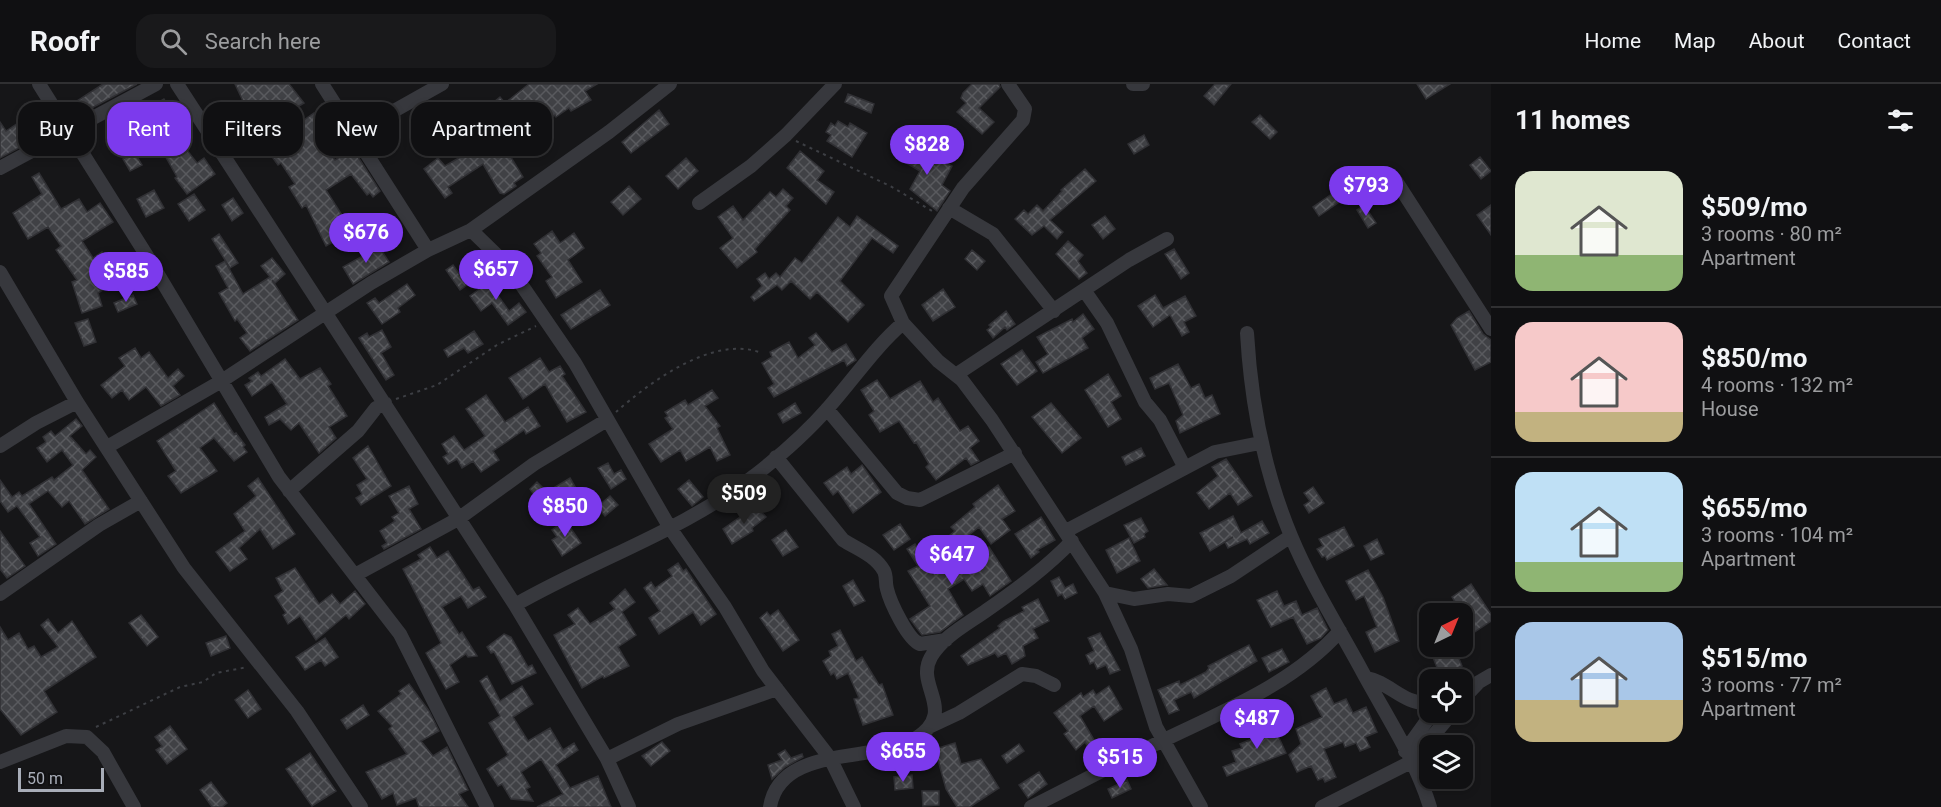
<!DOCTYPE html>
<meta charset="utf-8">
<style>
body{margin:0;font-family:Roboto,sans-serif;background:#19191b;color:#f1f3f6;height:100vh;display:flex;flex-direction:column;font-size:22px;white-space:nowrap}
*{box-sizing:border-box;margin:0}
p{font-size:20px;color:#9c9d9f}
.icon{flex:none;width:33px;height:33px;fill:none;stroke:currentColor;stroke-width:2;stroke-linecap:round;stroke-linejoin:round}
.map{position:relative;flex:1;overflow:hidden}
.details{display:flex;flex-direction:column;background:#101012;width:450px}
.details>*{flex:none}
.hud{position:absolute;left:18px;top:18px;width:570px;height:54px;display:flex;gap:12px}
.needle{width:39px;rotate:43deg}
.tools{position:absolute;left:1419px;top:519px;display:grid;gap:12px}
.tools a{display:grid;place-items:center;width:54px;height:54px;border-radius:12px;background:#101012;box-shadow:0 3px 9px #0003,0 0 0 2px #303032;font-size:30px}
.scale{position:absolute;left:18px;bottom:15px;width:86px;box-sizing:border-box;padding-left:6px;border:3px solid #a8adb8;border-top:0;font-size:16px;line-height:21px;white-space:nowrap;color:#a8adb8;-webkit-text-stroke:4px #111113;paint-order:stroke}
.price{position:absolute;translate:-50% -51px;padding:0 14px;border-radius:21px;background:#7c3aed;color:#fff;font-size:20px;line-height:39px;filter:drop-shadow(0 2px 3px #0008)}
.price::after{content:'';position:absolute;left:50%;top:36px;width:18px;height:14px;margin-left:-9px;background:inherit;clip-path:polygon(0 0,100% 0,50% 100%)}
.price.selected{background:#222;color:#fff}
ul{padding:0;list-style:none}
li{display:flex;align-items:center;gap:18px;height:150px;padding:0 24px}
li+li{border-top:2px solid #303032}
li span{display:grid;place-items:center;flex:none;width:168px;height:120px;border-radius:18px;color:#555}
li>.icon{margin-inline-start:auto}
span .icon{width:72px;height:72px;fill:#fffc;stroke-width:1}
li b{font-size:26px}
h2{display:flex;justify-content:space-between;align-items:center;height:72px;padding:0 24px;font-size:26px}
.chip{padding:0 21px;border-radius:18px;background:#101012;box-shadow:0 3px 9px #0003,0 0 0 2px #303032;font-size:21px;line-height:54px}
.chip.selected{background:#7c3aed;color:#fff}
header{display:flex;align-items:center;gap:36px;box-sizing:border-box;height:84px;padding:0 30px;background:#101012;border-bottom:2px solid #303032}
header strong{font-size:28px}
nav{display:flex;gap:33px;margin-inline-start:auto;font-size:21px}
.search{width:420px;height:54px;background:#19191b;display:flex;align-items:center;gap:15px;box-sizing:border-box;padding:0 21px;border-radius:18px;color:#9c9d9f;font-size:22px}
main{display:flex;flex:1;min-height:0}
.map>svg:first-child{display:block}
</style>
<header>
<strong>Roofr</strong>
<div class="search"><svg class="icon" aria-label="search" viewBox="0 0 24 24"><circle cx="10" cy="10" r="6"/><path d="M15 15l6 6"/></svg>Search here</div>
<nav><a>Home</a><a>Map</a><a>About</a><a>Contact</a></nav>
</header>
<main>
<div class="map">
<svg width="1491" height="723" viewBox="0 0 1491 723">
<defs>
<pattern id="building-cross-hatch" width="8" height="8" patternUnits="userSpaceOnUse" patternTransform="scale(1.5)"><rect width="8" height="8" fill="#404145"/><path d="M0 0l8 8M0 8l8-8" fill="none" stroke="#595a5e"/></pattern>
</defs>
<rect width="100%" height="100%" fill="#161618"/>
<path fill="url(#building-cross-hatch)" stroke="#303034" stroke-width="1.5" d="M103,0H137L84,28L77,17Z
M235,0H289L304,19L262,44L244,19Z
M529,0H597L585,7L591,16L571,27L569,24L556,33L555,31L547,36L545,34L536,41L532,36L519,46L507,30L500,35L489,22L500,13L505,19Z
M972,0H999L1000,3L979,24L994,38L982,50L957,28L966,19L961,14L963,9Z
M1215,0H1231L1214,21L1204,12Z
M1417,0H1450L1426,15Z
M848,10L874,20L871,29L845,18Z
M164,15L173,31L162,37L177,62L182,60L197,79L204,74L215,90L187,110L175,94L177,93L150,45L139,51L130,34Z
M659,26L669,40L631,69L622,58Z
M314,29L327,48L318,55L335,76L353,65L380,107L373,113L370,109L367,111L351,90L326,106L352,147L326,162L306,121L302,124L289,103L295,100L281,79L278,81L265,63Z
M1260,31L1277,48L1270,55L1252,38Z
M43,32L52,46L0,74V38L6,47L24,35L28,42Z
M838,37L848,43L850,39L867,49L852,73L827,57L831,51L826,48L831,39L835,42Z
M1144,51L1149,61L1134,70L1128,60Z
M493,54L501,68L506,65L523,93L514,99L516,102L504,110L500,109L483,80L448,103L452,109L445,114L424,85L438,74L445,82Z
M907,59L952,82L942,101L950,107L937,127L910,105L920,87L898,74Z
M800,67L824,87L817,96L834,108L826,120L787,84Z
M134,68L142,81L130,87L123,75Z
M1480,73L1491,87L1481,95L1470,81Z
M686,74L698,87L678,105L666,92Z
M1085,85L1096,97L1050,136L1063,148L1057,155L1044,142L1032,151L1015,135L1024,126L1028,130L1037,121L1043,127L1062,107L1061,106Z
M39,89L61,125L79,115L87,128L100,119L113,138L82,157L93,174L102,168L113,185L103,192L109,202L98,209L102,222L82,229L72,198L77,196L56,166L61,162L48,143L28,155L13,129L42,110L32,93Z
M629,102L641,115L623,131L611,118Z
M783,105L793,114L786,122L790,126L755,165L757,168L737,184L720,164L733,154L718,133L733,122L743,136L770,108L776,113Z
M1339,105L1345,114L1319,132L1313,123Z
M154,106L164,124L146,133L137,115Z
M194,110L205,126L189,137L178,120Z
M233,114L243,129L232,137L222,121Z
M1364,121L1376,139L1368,144L1357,126Z
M1491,121V151L1477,131Z
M857,132L898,162L893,169L872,154L840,197L864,221L848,238L817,208L810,215L791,197L782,206L777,201L754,217L751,213L762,202L757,195L765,189L769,195L776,189L780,193L795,174L802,179L838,133L850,143Z
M1105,132L1115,145L1103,155L1092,141Z
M552,147L560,159L574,149L584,164L568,176L582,198L556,214L546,197L552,193L537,172L541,169L534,160Z
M219,150L238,179L230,184L212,155Z
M1068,157L1083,171L1078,177L1087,189L1079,195L1056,170Z
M376,158L389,178L353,200L343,183L368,169L366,165Z
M1174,165L1189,189L1181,195L1165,170Z
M972,166L985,177L977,186L965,175Z
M272,174L285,190L275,199L272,196L298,236L250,267L240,254L247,249L237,235L235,237L219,209L228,204L216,182L225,177L243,210L270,193L261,182Z
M453,181L467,201L460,206L446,186Z
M500,190L506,198L494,206L509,227L519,219L526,228L508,241L492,219L481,227L470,212Z
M407,200L415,211L398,224L400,228L382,240L367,219L375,214L379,219Z
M943,205L955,223L933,237L922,221Z
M600,206L610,221L571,245L561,231Z
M133,211L137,220L118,228L114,219Z
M1155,211L1163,224L1185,212L1196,232L1184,238L1189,248L1182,252L1170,231L1153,243L1138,222Z
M1006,227L1015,240L1007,246L1005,243L993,254L987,246L991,243L989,241Z
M1469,227L1483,250L1491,256V278L1475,286L1451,241L1457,234Z
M1083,230L1094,245L1082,254L1088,264L1043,289L1036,278L1048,270L1037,253L1072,235L1073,238Z
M88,235L96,258L84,262L75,239Z
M382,246L391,263L381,269L394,291L386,296L359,254L367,249L369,253Z
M474,247L483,260L468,269L464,264L448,273L444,266Z
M816,249L832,268L846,260L856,276L847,282L844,276L774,313L768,304L774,300L762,279L772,273L770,268L789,258L798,274L815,261L809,254Z
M135,264L141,274L149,268L168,294L178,285L184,292L173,302L180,311L161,322L146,303L129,316L122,306L112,314L101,301L125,282L119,274Z
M1022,266L1037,287L1017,301L1001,280Z
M540,274L549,288L560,282L565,290L562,292L586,328L567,338L545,300L523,315L509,294Z
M285,275L300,295L320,284L331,300L328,302L347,332L329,343L336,354L319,369L299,339L291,346L280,335L269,341L265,333L287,320L272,298L252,312L245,301L252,297L249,294L258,288L261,292Z
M1178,280L1191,304L1199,300L1205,314L1212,311L1220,330L1180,349L1176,337L1183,331L1169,299L1155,305L1150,294Z
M1108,290L1121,312L1111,318L1121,335L1108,343L1085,306Z
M877,296L890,315L920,297L933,318L938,314L960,347L968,342L979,357L970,364L979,377L971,381L966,374L936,396L926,383L929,380L916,358L914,359L899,337L880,348L869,331L874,327L861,306Z
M712,306L718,314L705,322L720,342L717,344L730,371L717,377L710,363L686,377L680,366L661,378L649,360L673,345L665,334L668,332L665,328L685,316L688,321Z
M486,311L505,338L528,323L540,342L526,350L524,346L493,367L499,376L481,388L473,377L462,384L457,375L448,380L443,373L448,370L442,360L454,352L464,366L485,352L466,325Z
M214,319L234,350L236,349L245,361L243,363L247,368L234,377L214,354L200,364L217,387L181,409L168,392L176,387L157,357Z
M795,319L801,329L783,339L778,330Z
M1051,319L1081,354L1062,369L1032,333Z
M76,335L82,342L70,352L86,370L90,366L96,373L82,386L109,425L85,440L69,417L62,423L48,407L29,420L56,460L38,472L30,459L40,453L17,422L8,428L0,417V396L12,413L19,408L22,412L52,393L54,396L73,381L62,366L47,378L37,364L46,358L43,353L51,347L55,352Z
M368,362L391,402L361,421L356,414L362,410L357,401L367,395L353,374Z
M1141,364L1145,372L1126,381L1122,373Z
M1226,375L1252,412L1238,421L1230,409L1209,425L1197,409L1218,392L1212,383Z
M608,379L614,390L621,386L626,395L611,405L598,384Z
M862,381L881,408L853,429L838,407L833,411L824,399L847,383L851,390Z
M258,394L295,450L273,465L260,445L239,464L247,475L230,487L216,468L245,447L234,430L256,412L248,402Z
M570,394L577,406L547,428L530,405L537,398L547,408Z
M689,396L703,413L692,422L678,405Z
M998,401L1015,427L1002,435L1010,446L991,460L979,443L958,460L950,451L955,447L951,443L975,423L973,420Z
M409,402L418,420L409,425L421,445L384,465L382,462L387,459L380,447L395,437L392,433L399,429L389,412Z
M1313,403L1324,419L1309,429L1304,421L1310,417L1304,409Z
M610,412L618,421L605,432L597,423Z
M756,422L766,433L752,444L753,447L732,460L723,445Z
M1233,432L1241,449L1262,437L1269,449L1250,460L1247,455L1228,464L1225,458L1233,453L1210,467L1200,449Z
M1041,433L1055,456L1037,466L1039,468L1031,474L1015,450Z
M1141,434L1148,447L1144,450L1145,453L1134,459L1124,441Z
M565,436L581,459L562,472L552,456L557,453L552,446Z
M900,440L910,455L894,466L883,451Z
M1344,443L1354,462L1327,476L1325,472L1322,473L1317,465L1323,462L1319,455Z
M786,446L798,463L783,472L772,456Z
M0,447L25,482L7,494L0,485Z
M1129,454L1140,477L1117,489L1106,466Z
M1377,455L1384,470L1371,476L1364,462Z
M915,460L933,490L952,477L945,466L953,461L966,480L989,463L1011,497L990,512L983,500L972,507L964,495L948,505L963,531L940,548L922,551L910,535L930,522L908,487L918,482L907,465Z
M430,463L437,474L448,467L473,506L479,503L486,513L468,524L461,512L442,523L459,550L462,548L477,572L468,573L466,570L450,581L459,598L446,605L426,569L441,559L403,485L421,475L418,471Z
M678,479L683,487L686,485L716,530L701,541L693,528L659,550L649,534L660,527L644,504L651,498L655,504L672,492L668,486Z
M295,484L319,520L332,510L340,520L355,507L365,520L349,535L346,531L316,556L300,532L288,540L283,531L286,529L275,512L283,507L276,494Z
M1154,485L1167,501H1166L1148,504L1141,495Z
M1368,486L1383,513L1399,557L1375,568L1366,548L1377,543L1364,512L1356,516L1346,497Z
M1059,493L1065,504L1073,500L1077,509L1065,515L1062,510L1058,512L1051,497Z
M853,496L865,517L854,522L843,502Z
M1471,500L1491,530V537L1467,553L1462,547V529L1452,513Z
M625,505L635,518L622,528L636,551L618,563L629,582L604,594L603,592L582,604L554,551L575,540L568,531L578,524L590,540L615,525L610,519Z
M1277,507L1284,522L1296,517L1302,531L1317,524L1328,546L1321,554L1307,560L1293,533L1271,543L1257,516Z
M1038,515L1049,537L1033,545L1038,554L1023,562L1025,572L1012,580L1006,569L998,573L995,569L968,581L961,572L1000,544L998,542L1004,537L1024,527L1022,523Z
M778,526L799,556L783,567L760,534L767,528L770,532Z
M141,531L158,553L147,562L129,539Z
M48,535L58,549L72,537L96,573L44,607L57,628L21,651L0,625V543L8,556L19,549L28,565L34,562L41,573L58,563L41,541Z
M840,546L856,577L862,573L879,601L882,600L893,631L863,641L854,615L859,614L848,589L837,595L834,589L831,591L823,577L831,572L829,567L838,562L832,550Z
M1100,549L1120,586L1110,590L1106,581L1097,585L1094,578L1090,580L1086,571L1094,567L1088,554Z
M504,550L511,553L528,583L532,581L536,589L512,600L494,568L491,569L487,563Z
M226,552L230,564L211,572L206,559Z
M325,554L338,573L325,582L321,576L305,586L296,573Z
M1249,561L1257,577L1194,614L1191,608L1174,616L1179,626L1169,630L1158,606L1179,597L1180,601L1206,588L1209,584L1208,582Z
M1441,562H1454L1462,582L1440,591L1430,566Z
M1282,565L1289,578L1269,588L1262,574Z
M487,592L500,617L522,602L533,620L513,633L528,657L550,644L563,666L574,659L578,666L556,681L570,704L598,692L611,723H537L563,710L541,675L521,688L530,703L526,705L533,717L511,715L502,700L498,702L487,685L508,671L489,639L500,632L480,597Z
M409,600L429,627L439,647L421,657L433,672L447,663L468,706L459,710L468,723H419L416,714L397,721L393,709L382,715L366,688L407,670L389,645L392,642L378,627L401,610L399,607Z
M1109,602L1122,625L1104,637L1094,622L1080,632L1097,661L1090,666L1085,658L1076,666L1064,650L1068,647L1054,629L1081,609L1083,613L1093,606L1096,611Z
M1326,604L1334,620L1346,615L1353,629L1366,623L1377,648L1365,653L1370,663L1360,667L1356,659L1345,663L1343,658L1324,665L1336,693L1325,698L1323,694L1318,696L1311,682L1297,688L1289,671L1301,660L1296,645L1322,633L1311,612Z
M248,606L261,625L248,634L235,616Z
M363,621L369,631L347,645L341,636Z
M1269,632L1286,669L1227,692L1223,683L1236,678L1232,667L1242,664L1240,660L1266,649L1260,636Z
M170,642L187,665L167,680L156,666L162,662L155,653Z
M662,658L670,667L651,682L642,672Z
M955,659L961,680L981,675L999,704L970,723H957L946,705L935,665Z
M1019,660L1024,667L1007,679L1002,672Z
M785,666L791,674L802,670L803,673L785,683L772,695L768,681L782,676L778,670Z
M310,669L336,707L312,722L286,685Z
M1039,688L1047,700L1028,714L1019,701Z
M912,691L913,704L895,706L894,693Z
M1127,696L1131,705L1112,714L1108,705Z
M211,698L227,719L222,723H212L200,706Z
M922,707H939V721L923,722Z"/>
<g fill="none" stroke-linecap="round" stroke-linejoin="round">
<path stroke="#3d3f44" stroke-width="2" stroke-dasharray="3 4.5" stroke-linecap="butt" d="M796,57L892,103L932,127
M396,315L437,301L497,261L536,242
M616,328C650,298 712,252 759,268
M96,643L180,603L203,598L216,589L248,583"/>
<path stroke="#37383d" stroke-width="14" d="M39,0L147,172L279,393L400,550L487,723
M177,0L515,521L607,675L629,723
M322,0L428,166
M1008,0L1025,25L1023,36L963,104L891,212L903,239L938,277L962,296L992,336L1105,509L1131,565L1156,643L1201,723
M1133,0H1143
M346,37L365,39L376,37L442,0
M0,84L156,0
M1396,97L1491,245
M699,119L751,82L786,51L835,0
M949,124L993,150L1054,227
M471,146L510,184L575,279L670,444L725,523L763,587L830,674L854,723
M0,188L77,318L184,484L297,627L361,723
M1084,206L1107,239L1145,318L1160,336L1185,384
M1247,249C1251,319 1264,387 1291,452C1310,498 1337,541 1361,585C1385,630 1415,674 1430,723
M957,290L1129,176L1167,155
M827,325L897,409L907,414L920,416L1015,369
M0,362L36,339L77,318
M107,363L220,298L371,199L428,166L471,146L609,48L670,0
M776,373L843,456C857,465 875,471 884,487C887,493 885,499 887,505C890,518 908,556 920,560L946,556
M289,407L358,347L376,324L385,319
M1066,447L1215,368L1260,359
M355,491L458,435L534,380L607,336
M1105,509L1134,515L1168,510L1191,512L1231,492L1291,452
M0,510L99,441L141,417
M515,521C595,475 685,446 758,389C782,370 808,347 828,324C854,295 874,264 903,239
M1366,594C1390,598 1403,621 1430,619
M1462,616L1479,598L1491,591
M929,643L959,629L1022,590L1036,592L1054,601
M1405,667L1433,628
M607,675L678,640L777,605
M0,678L66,652L87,653L103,668L134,723
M770,723C780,660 876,679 915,655C959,627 914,602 931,573C942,553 969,539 987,526C1017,505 1046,484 1072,457
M1031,723C1075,701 1118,678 1162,657C1224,627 1294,599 1340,547
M1322,723L1411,678L1453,628"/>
</g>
</svg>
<div class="tools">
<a><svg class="needle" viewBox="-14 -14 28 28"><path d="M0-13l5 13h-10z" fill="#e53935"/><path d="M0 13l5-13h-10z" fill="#9c9d9f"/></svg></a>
<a><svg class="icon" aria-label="locate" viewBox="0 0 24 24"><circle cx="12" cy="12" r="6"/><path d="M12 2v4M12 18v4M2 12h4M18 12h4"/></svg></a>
<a><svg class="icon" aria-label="layers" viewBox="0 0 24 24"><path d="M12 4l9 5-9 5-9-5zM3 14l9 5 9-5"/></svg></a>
</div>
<div class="scale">50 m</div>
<b class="price" style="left:927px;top:92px">$828</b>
<b class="price" style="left:1366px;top:133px">$793</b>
<b class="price" style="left:366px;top:180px">$676</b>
<b class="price" style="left:496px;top:217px">$657</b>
<b class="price" style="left:126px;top:219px">$585</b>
<b class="price selected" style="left:744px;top:441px">$509</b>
<b class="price" style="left:565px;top:454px">$850</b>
<b class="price" style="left:952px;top:502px">$647</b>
<b class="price" style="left:1257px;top:666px">$487</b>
<b class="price" style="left:903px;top:699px">$655</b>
<b class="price" style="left:1120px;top:705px">$515</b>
<div class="hud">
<a class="chip">Buy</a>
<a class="chip selected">Rent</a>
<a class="chip">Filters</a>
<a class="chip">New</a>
<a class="chip">Apartment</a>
</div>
</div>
<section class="details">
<h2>11 homes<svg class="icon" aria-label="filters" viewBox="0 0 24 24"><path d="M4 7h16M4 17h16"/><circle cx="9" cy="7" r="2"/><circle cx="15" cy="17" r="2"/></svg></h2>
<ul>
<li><span style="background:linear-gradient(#dfe7d0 70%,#8fb573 0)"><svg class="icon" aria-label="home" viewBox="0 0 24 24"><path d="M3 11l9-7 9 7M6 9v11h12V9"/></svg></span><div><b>$509/mo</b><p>3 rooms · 80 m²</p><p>Apartment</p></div></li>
<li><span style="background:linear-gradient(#f6c9c9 75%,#c2b280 0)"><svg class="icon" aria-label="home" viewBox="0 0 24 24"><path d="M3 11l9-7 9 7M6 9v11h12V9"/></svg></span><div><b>$850/mo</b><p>4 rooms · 132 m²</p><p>House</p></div></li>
<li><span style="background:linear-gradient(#bfe0f5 75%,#8fb573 0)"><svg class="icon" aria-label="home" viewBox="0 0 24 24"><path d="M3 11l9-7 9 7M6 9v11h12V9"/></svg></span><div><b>$655/mo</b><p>3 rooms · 104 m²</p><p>Apartment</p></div></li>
<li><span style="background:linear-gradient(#a9c7e8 65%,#c2b280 0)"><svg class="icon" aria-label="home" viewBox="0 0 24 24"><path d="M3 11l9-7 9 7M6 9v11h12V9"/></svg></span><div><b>$515/mo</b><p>3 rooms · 77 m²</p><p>Apartment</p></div></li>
</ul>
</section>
</main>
